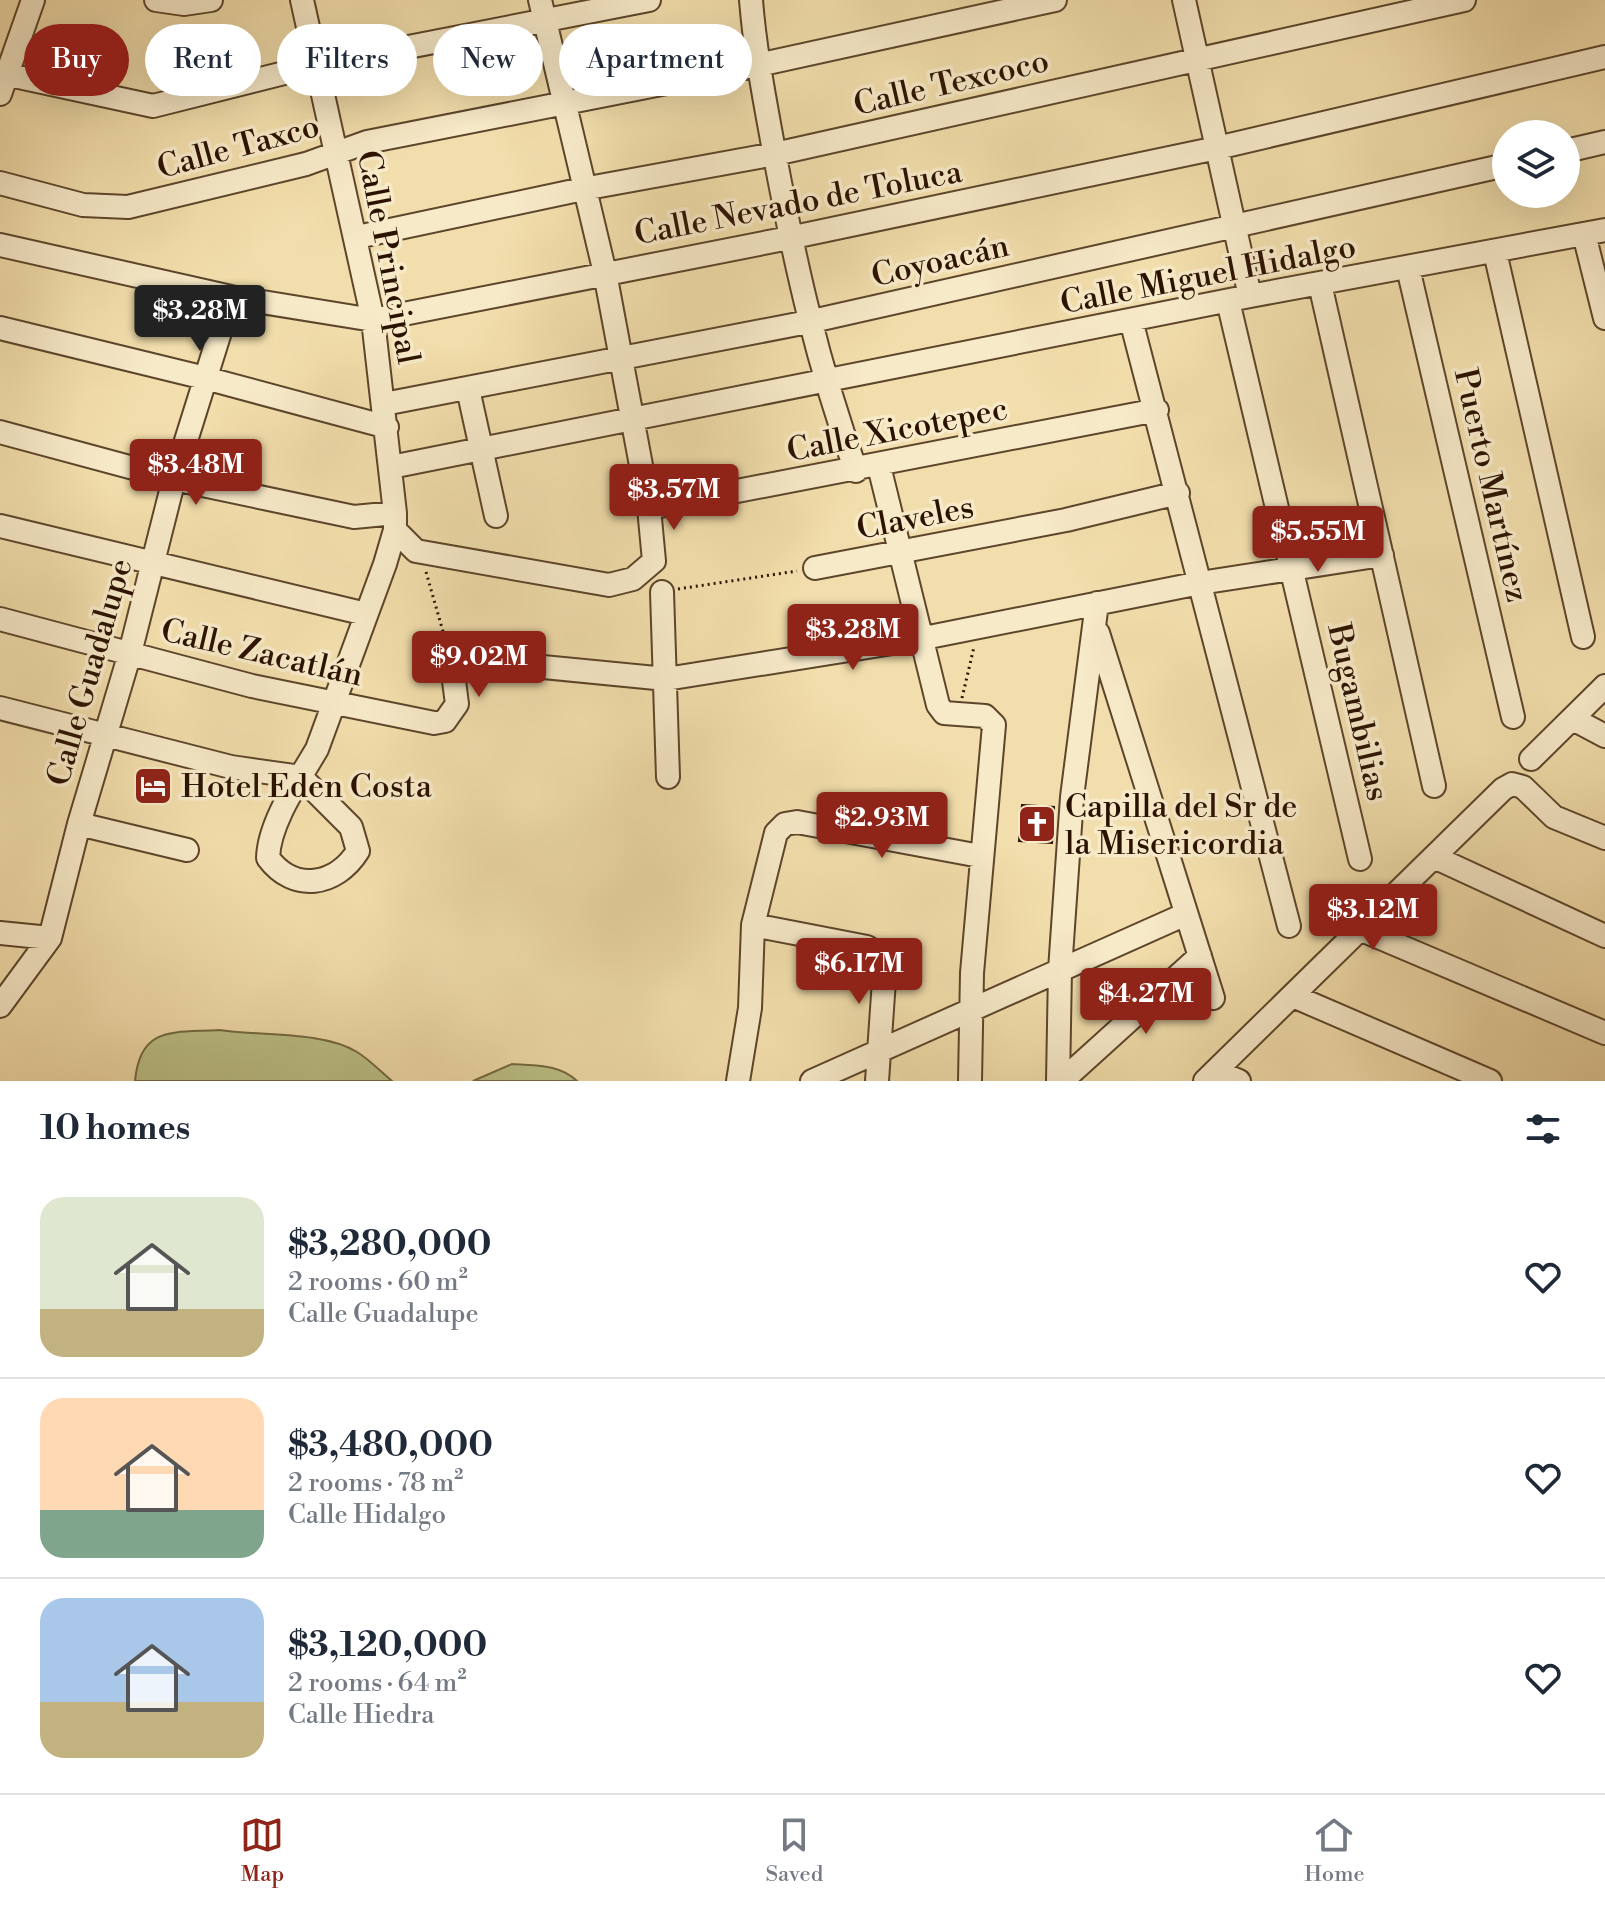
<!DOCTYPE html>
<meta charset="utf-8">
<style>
body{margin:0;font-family:"Libre Bodoni",serif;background:#f2f2f3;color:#1f2937;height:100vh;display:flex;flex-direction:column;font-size:30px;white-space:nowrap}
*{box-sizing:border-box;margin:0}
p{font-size:26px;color:#747a83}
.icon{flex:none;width:44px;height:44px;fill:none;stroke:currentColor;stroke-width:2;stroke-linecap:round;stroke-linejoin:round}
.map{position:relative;height:1081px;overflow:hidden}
.panel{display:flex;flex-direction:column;background:#fff;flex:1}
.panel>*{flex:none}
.top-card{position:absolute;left:24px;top:24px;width:800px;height:72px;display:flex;gap:16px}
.fabs{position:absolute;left:1492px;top:120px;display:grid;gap:16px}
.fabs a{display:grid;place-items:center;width:88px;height:88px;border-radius:50%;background:#fff;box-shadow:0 8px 32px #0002;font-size:40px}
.price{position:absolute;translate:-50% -68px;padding:0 18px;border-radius:8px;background:#8f2418;color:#fff;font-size:26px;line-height:52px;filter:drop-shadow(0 2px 4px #0008)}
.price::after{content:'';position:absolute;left:50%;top:48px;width:24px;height:18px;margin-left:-12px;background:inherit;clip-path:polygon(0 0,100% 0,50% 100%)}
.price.current{background:#222;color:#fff}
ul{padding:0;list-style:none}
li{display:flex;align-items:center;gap:24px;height:200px;padding:0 40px}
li+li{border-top:2px solid #e0e1e3}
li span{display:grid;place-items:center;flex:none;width:224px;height:160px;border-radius:24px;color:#555}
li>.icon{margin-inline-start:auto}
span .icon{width:96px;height:96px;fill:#fffc;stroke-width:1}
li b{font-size:34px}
h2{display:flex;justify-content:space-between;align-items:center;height:96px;padding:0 40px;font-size:34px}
.pill{padding:0 28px;border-radius:36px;background:#fff;box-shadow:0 8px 32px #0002;font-size:28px;line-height:72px}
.pill.current{background:#8f2418;color:#fff}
.tabs{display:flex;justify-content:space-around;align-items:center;height:112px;border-top:2px solid #e0e1e3;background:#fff;font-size:22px;color:#747a83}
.tabs a{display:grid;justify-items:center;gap:4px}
.tabs .current{color:#8f2418}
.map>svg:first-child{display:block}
</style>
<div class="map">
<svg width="1605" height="1081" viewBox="0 0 1605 1081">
<rect width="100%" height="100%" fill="#f2deac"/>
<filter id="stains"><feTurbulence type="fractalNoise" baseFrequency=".0025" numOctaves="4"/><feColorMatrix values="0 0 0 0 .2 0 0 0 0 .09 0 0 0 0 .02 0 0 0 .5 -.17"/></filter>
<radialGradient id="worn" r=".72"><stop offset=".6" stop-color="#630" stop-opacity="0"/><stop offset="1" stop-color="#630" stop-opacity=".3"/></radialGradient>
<path fill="#bcc188" stroke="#746a44" stroke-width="2" d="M219,1030C259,1036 323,1031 357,1052C370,1060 381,1072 392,1081H135C140,1025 174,1033 219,1030Z
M512,1064C537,1066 559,1064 577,1081H473Z"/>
<path fill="#d5967f" stroke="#2b1200" stroke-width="2" d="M1022,805L1054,807L1052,843L1019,841Z"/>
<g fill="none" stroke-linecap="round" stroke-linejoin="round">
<g stroke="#5d452b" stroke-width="26">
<path id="minor" d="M156,0L184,4L211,0
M751,0C755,51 765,101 774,151C795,264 817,362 856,471
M1184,0L1250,296
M0,73L153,106L316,65L649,0
M0,94L33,0
M1566,151L1605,142
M0,183L83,205L128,207L306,164L367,142L758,65L1055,0
M1584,234L1605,318
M357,237L583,189L775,154L1464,0
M0,245L231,297L373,320L789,238L1217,148L1605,57
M1495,252L1583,637
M1408,268L1513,717
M1320,284L1434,786
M1228,301L1360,859
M1131,320L1289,926
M0,328L205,378L387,427
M468,389L496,516
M384,404L808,322L1506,165
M0,432L174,479L354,517L395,513
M879,466L938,705L944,713L985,716L994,725L972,973L970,1081
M391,467L1250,296L1605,230
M649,508L1157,410
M0,526L366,614
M395,530L416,551L609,585L633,579L654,561L649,508L605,273L540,0
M815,568L1066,520L1178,493
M662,592L668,777
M0,619L252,686L434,723L445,721L457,704L451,658L666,679L924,638L1200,583L1382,555
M1098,633L1213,998
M0,708L231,767L301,777L351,827L358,851C336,886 294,893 268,858C269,822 299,780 317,749L385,564L395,530V513L373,320L302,0
M1573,719L1605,736
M1531,759L1605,686
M79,824L187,850
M1434,857L1605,936
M753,925L867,947L880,955L885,966L877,1081
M1362,930L1605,1033
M0,933L50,938
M1293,996L1490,1081
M0,1006L50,938L79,824L130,653L174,479L231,297
M1216,1071L1239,1081
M738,1081L750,1008L753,925L776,833L785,824L797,822L980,856
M812,1081L1186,914
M1058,1081L1060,970L1072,797L1097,603
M1062,1081L1200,956
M1205,1081L1503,789L1512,784L1523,787L1554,817L1605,838"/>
</g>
<path stroke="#2b1200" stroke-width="3" stroke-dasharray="2 4" stroke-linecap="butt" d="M426,572L446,642
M678,589L797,571
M962,698L974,647"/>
<use href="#minor" stroke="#f7eac9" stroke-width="22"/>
</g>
<defs>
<g id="hotel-square" transform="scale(2)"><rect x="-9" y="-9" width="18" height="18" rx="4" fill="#8f2418" stroke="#f7eac9"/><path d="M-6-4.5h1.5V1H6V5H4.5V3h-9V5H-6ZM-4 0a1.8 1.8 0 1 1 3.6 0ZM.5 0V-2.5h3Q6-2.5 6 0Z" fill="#fff"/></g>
<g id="church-square" transform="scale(2)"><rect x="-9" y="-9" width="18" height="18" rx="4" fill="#8f2418" stroke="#f7eac9"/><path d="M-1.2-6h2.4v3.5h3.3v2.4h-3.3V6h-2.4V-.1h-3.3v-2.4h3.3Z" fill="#fff"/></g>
</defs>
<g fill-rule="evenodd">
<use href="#hotel-square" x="153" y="786"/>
<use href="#church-square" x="1037" y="824"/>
</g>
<g text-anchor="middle" stroke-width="7" stroke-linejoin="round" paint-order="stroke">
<g font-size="32" fill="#2b1200" stroke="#f7eac9">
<text transform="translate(951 82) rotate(-13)" y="11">Calle Texcoco</text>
<text transform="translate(238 146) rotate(-15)" y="11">Calle Taxco</text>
<text transform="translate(798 202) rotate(-11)" y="11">Calle Nevado de Toluca</text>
<text transform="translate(389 257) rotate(79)" y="11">Calle Principal</text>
<text transform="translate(940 260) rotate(-13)" y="11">Coyoacán</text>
<text transform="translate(1208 274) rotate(-11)" y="11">Calle Miguel Hidalgo</text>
<text transform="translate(897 429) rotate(-11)" y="11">Calle Xicotepec</text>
<text transform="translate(1492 485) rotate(77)" y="11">Puerto Martínez</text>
<text transform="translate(915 517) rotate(-11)" y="11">Claveles</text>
<text transform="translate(262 652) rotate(13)" y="11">Calle Zacatlán</text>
<text transform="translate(89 672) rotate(-74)" y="11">Calle Guadalupe</text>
<text transform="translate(1359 712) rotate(77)" y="11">Bugambilias</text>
</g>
<g font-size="32" fill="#2b1200" stroke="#f7eac9" text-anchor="start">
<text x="181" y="797">Hotel Eden Costa</text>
<text x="1065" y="817">Capilla del Sr de<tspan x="1065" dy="37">la Misericordia</tspan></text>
</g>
</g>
<rect width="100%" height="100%" filter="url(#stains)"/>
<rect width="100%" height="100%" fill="url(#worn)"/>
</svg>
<div class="fabs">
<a><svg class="icon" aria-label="layers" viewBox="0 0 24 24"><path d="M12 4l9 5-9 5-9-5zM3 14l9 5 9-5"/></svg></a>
</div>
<b class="price current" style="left:200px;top:353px">$3.28M</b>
<b class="price" style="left:196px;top:507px">$3.48M</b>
<b class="price" style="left:674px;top:532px">$3.57M</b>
<b class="price" style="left:1318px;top:574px">$5.55M</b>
<b class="price" style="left:853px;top:672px">$3.28M</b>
<b class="price" style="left:479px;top:699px">$9.02M</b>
<b class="price" style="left:882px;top:860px">$2.93M</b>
<b class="price" style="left:1373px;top:952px">$3.12M</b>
<b class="price" style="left:859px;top:1006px">$6.17M</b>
<b class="price" style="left:1146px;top:1036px">$4.27M</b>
<div class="top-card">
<a class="pill current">Buy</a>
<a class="pill">Rent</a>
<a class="pill">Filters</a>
<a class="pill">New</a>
<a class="pill">Apartment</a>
</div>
</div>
<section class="panel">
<h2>10 homes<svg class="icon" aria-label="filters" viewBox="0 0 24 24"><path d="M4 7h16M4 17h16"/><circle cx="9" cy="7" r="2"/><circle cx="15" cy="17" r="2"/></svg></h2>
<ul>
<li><span style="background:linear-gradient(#dfe7d0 70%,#c2b280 0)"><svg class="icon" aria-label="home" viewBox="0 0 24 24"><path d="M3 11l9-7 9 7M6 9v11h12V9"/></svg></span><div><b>$3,280,000</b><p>2 rooms · 60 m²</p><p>Calle Guadalupe</p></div><svg class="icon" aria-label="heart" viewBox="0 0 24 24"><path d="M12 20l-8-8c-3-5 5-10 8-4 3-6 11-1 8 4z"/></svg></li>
<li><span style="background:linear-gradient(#ffd9b3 70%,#7fa58c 0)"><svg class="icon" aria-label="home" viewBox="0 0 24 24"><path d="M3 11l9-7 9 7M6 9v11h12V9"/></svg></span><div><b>$3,480,000</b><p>2 rooms · 78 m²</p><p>Calle Hidalgo</p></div><svg class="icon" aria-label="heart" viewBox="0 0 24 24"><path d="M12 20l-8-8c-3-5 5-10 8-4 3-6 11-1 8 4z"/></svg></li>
<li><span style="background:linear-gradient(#a9c7e8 65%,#c2b280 0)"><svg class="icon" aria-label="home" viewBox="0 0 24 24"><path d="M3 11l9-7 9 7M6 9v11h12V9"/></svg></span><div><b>$3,120,000</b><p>2 rooms · 64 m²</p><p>Calle Hiedra</p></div><svg class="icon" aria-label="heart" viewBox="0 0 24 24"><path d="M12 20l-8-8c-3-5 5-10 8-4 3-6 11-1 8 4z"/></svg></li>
</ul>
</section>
<nav class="tabs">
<a class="current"><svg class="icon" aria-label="map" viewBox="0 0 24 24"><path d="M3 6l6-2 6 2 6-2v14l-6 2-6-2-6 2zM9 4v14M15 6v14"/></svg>Map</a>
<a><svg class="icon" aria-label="saved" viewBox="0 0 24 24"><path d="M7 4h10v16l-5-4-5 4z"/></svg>Saved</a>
<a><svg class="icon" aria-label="home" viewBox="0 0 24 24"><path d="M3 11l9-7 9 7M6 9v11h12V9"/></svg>Home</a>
</nav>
